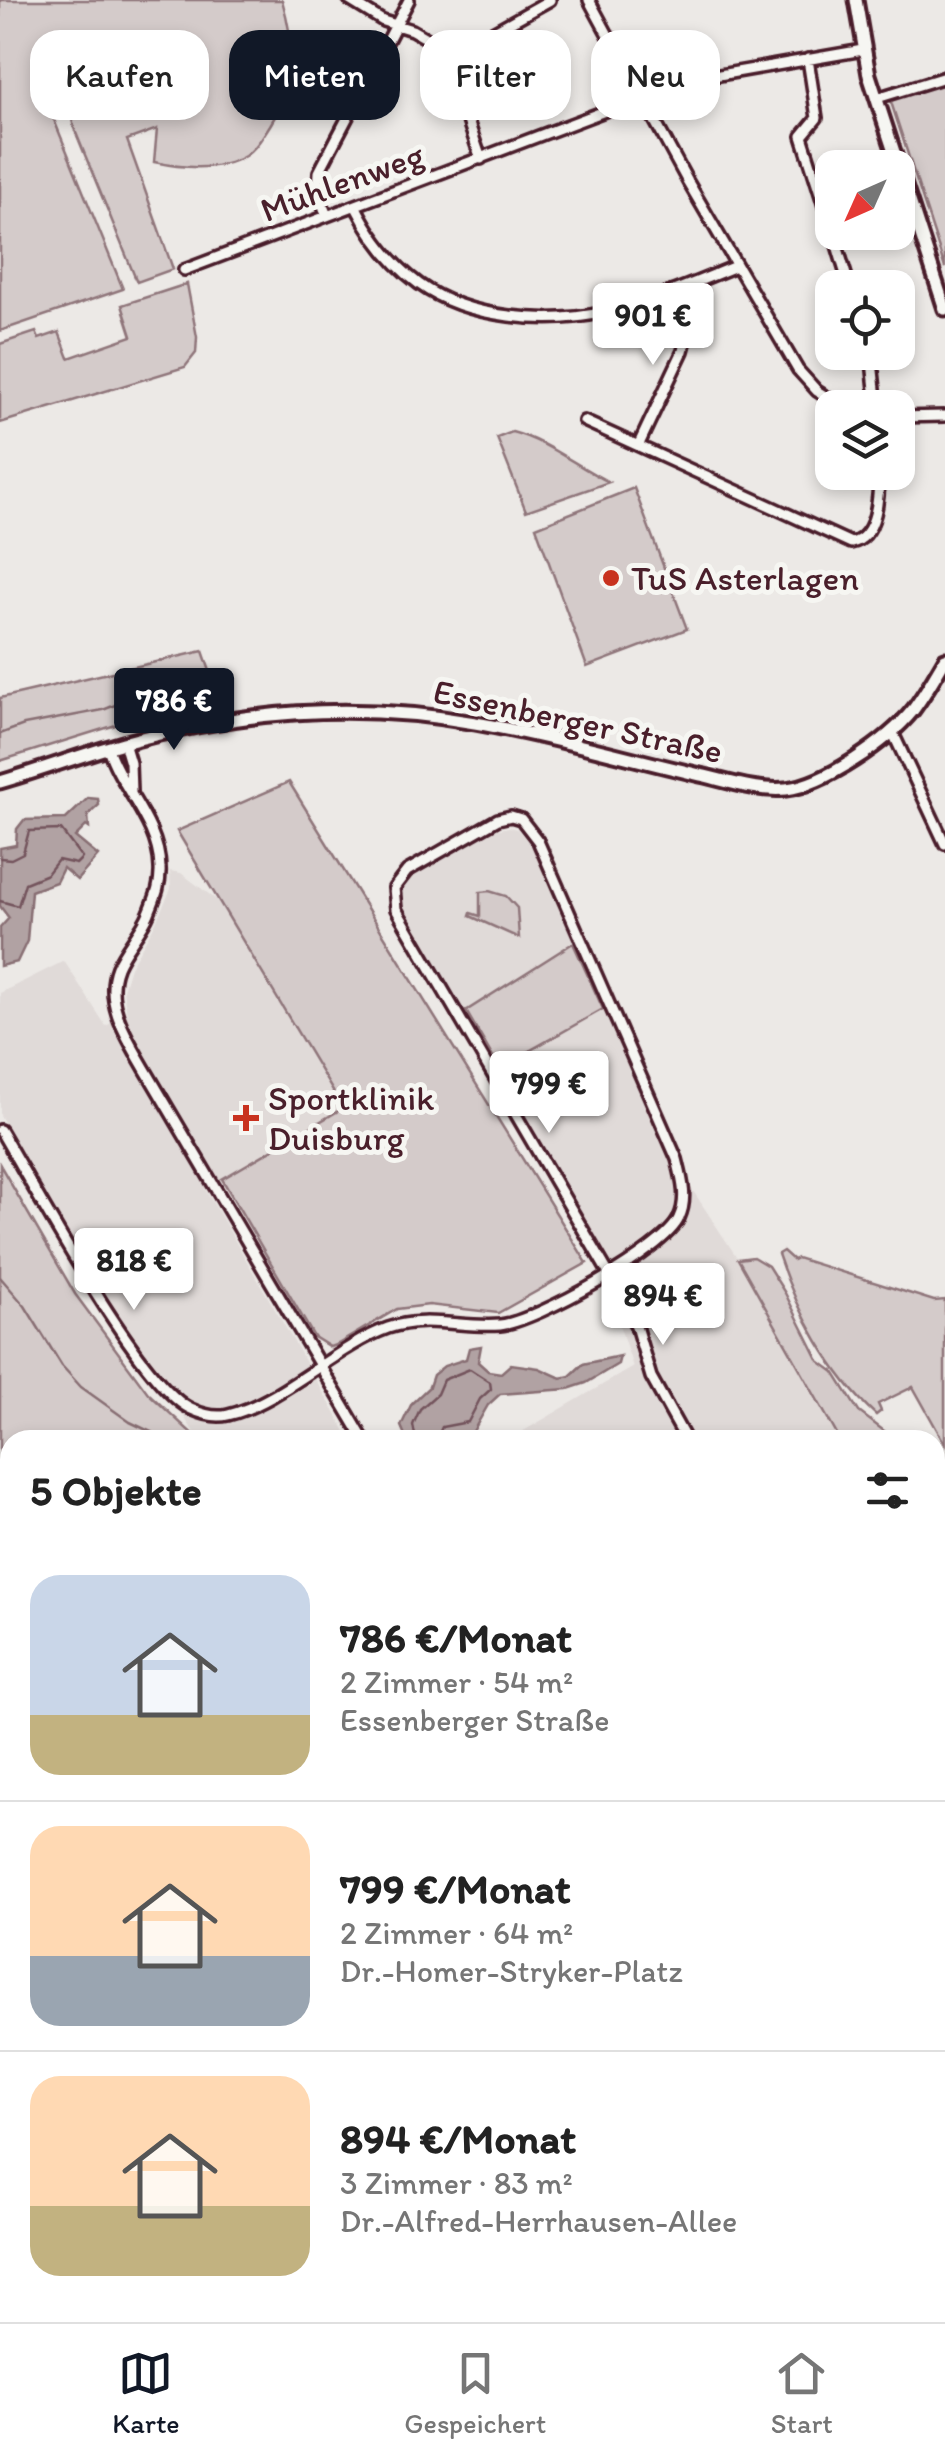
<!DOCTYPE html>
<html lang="de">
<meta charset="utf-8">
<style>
body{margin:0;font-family:Itim,sans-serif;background:#f6f6f6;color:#222;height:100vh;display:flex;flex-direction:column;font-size:38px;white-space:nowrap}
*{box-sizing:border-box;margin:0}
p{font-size:32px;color:#767676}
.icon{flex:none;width:55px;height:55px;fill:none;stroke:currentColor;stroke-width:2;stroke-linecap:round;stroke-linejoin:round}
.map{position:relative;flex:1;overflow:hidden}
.panel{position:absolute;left:0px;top:1430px;width:945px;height:892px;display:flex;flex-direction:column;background:#fff;border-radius:30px 30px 0 0;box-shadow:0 5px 15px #0003}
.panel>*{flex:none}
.top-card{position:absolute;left:30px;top:30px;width:885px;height:90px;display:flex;gap:20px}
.needle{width:65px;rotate:225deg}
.tools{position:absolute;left:815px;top:150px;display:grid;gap:20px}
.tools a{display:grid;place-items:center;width:100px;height:100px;border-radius:20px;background:#fff;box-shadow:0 5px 15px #0003;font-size:50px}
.price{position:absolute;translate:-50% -85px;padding:0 22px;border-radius:10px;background:#fff;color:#222;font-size:32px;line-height:65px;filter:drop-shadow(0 2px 5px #0008)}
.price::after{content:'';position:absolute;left:50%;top:60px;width:30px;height:22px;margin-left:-15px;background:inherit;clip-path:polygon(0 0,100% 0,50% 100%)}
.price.on{background:#111827;color:#fff}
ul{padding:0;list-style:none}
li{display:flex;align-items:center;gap:30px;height:250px;padding:0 30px}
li+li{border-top:2px solid #e0e0e0}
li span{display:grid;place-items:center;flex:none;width:280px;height:200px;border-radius:30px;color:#555}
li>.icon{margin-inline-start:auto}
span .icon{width:120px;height:120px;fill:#fffc;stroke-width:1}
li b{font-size:42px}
h2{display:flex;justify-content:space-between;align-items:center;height:120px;padding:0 30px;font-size:42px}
.chip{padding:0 35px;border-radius:30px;background:#fff;box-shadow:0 5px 15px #0003;font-size:35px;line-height:90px}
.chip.on{background:#111827;color:#fff}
.tabs{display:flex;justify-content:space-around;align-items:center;height:140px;border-top:2px solid #e0e0e0;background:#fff;font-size:28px;color:#767676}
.tabs a{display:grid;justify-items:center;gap:5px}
.tabs .on{color:#111827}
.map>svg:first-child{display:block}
</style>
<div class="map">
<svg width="945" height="2322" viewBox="0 0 945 2322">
<rect width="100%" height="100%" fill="#ece9e6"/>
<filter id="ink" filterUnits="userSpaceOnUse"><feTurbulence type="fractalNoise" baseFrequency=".01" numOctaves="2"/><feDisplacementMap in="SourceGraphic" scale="20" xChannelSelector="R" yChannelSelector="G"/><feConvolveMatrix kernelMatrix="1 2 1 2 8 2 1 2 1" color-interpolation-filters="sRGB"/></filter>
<g filter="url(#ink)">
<path fill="#e0dad8" d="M509,827L517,829L533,847L670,1156L738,1259L840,1440H508L633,1367L607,1288L401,907L402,890L412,876L490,831Z
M170,871L181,873L218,901L342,1109L205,1189L351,1440H199L96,1281L0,1115V993L64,961L106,1026L127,1014L123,990L130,967L153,928L171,889Z"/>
<path fill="#d4cbca" stroke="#8f757a" stroke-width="2.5" d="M0,0H282C297,52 296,87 265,133C260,141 253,151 245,156C218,172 182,168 154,162L157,129L127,140L173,269L137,282L74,128L71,115L77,71L39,83L123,289L0,331Z
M945,81V268L890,99Z
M187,284L197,337L196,353L185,367L0,423V344L36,332L39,339L59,332L69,358L132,336L122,305Z
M512,432C547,441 576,466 609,482L526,511L497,438Z
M634,488L687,629L587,667L536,527Z
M203,651L218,694L220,711L119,724L0,761V698Z
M289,782L587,1263L498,1313L429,1305L397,1309L338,1344L330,1347L314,1337L222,1179L343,1108L177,831Z
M489,891L506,896L517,908L519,938L470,916L471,913L480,916V892Z
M573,943L603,1009L499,1068L466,1011Z
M0,1165L75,1294L148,1393L199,1440H10V1485L0,1489Z
M783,1251L793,1260L797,1258L934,1301L945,1300V1444L913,1387L878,1404L881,1411L876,1415C831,1374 797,1311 778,1254Z
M753,1257L768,1266L785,1293L819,1361L834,1372L859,1412L896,1440H840L738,1259Z
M935,1473L945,1486V1626L935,1608Z
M0,1605L10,1609V2059L0,2060Z"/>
<path fill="#b1a2a3" stroke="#886e73" stroke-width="2.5" d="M88,798L98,799L99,805L88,815L89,828L86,826L75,837L98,856L77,880L63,868L56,882L31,891L27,941L17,962L0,966V928L9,918L0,906V848L16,845L17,829L24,820L66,819Z
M481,1346L478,1362L488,1371L501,1373L511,1364L539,1368L561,1378L570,1376L583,1364L620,1356L618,1364L586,1383L568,1389L500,1394L488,1405L472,1433L444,1435L440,1440H407L401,1426L412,1403L429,1387L433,1375L444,1366L466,1359L469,1348Z"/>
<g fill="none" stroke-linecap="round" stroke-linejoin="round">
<path stroke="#73535b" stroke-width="2.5" d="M0,858L11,859L23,853L29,831L61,830L82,858L76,864L58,860L47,874L25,883L18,906L0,901
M416,1440L413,1425L420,1409L437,1394L443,1380L470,1369L490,1382L491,1389L480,1399L468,1422L442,1427L436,1440"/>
<path stroke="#886e73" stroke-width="2.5" d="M0,734L24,725L103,710L135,697L189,688
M0,1277L25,1306L62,1366L81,1387L130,1422L168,1440
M0,1484L10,1480
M0,1611L10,1613"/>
<g stroke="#4a1f2b" stroke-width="16">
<path id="minor" d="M349,0L383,21L412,30L438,45L473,43
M589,0L688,182L798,370L817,391L844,408
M438,45L454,80
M808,59L817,118L802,136L832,231
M877,98L945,77
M481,159L454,80L473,43L550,0
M356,207C371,237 392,264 419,284C467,319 549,325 605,312C651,302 693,283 736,266
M327,216L318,193L319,172L409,0
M833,232L850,288
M184,270L626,103L656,86L863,50
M871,352L877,408
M898,417L945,416
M584,421L851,543C878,538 879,494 879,472
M639,444L683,351L688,332L673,291
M892,731L945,844
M124,743L130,763L131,792
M108,748C121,789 159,823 160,868C161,885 155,898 149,913C141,932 125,948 117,967C103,1003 128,1039 145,1069L364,1440
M0,1130C34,1187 140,1386 191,1409C202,1414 216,1418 228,1415C282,1402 335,1347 388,1328C426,1315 461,1328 500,1325C535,1322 665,1250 679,1218C688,1199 682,1179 677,1159L538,841L521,819L511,816L498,819L407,871L394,888L396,909L609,1274L636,1326L651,1377L686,1440
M935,1837L945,1820
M935,1883L945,1889"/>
</g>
<g stroke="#4a1f2b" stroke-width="19">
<path id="major" d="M856,0L869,75L945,309
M0,782C41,770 81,755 123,743C241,711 353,701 475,723C550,736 623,757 696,774C724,780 757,792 786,789C825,785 889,740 913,710C925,694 935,676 945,659"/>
</g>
<g stroke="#4a1f2b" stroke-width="21">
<path id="highway" d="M0,2194L10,2210
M0,2218L10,2236
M51,2312L56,2322
M65,2312L70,2322"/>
</g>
<use href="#minor" stroke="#f6f6f2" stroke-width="9"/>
<use href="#major" stroke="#f6f6f2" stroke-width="11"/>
<use href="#highway" stroke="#f6f6f2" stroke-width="14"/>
<g stroke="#4a1f2b" stroke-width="6">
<path id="rail" d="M935,1959L945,1958
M0,2088L10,2087"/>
</g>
<use href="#rail" stroke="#f6f6f2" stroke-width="2.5" stroke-dasharray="8" stroke-linecap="butt"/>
</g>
</g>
<g fill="#c8321e" stroke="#f6f6f2" stroke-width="4">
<circle cx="611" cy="578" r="10"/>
<path d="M241 1103h10v10h10v10h-10v10h-10v-10h-10v-10h10z"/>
</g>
<g text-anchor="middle" stroke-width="10" stroke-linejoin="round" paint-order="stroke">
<g font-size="35" fill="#4a1f2b" stroke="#f6f6f2">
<text transform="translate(342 182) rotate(-20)" y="12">Mühlenweg</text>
<text transform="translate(578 721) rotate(12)" y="12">Essenberger Straße</text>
</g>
<g font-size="35" fill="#4a1f2b" stroke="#f6f6f2" text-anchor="start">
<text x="631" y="590">TuS Asterlagen</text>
<text x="268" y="1110">Sportklinik<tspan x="268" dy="40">Duisburg</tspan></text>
</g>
</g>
</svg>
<div class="tools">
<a><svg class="needle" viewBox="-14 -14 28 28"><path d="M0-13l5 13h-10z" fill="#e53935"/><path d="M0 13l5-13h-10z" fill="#767676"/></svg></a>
<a><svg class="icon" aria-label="locate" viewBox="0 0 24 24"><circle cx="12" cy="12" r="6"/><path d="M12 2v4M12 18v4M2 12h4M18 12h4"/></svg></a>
<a><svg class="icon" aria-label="layers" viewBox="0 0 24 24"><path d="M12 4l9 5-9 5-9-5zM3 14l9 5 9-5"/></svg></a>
</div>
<b class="price" style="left:653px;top:368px">901 €</b>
<b class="price on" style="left:174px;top:753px">786 €</b>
<b class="price" style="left:549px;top:1136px">799 €</b>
<b class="price" style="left:134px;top:1313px">818 €</b>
<b class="price" style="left:663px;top:1348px">894 €</b>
<div class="top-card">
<a class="chip">Kaufen</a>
<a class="chip on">Mieten</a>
<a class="chip">Filter</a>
<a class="chip">Neu</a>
</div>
<section class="panel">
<h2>5 Objekte<svg class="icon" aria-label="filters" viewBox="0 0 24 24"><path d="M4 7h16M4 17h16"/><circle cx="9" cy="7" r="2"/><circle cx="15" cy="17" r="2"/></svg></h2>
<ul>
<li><span style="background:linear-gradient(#c9d6e8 70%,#c2b280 0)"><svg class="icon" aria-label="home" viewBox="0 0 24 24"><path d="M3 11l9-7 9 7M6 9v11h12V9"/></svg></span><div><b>786 €/Monat</b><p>2 Zimmer · 54 m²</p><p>Essenberger Straße</p></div></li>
<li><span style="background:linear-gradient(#ffd9b3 65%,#9aa5b1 0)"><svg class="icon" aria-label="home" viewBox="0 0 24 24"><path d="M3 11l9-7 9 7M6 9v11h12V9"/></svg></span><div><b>799 €/Monat</b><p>2 Zimmer · 64 m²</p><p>Dr.-Homer-Stryker-Platz</p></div></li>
<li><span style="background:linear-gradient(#ffd9b3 65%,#c2b280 0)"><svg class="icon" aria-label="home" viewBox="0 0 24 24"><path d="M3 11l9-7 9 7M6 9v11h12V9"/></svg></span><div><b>894 €/Monat</b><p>3 Zimmer · 83 m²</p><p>Dr.-Alfred-Herrhausen-Allee</p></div></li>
</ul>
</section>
</div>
<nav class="tabs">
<a class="on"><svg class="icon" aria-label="map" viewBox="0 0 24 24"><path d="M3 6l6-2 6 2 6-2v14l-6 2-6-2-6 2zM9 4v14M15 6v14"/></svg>Karte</a>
<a><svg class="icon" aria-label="saved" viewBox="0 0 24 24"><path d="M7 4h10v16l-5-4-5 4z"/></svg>Gespeichert</a>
<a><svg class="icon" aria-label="home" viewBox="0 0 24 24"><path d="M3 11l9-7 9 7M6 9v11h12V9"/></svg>Start</a>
</nav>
